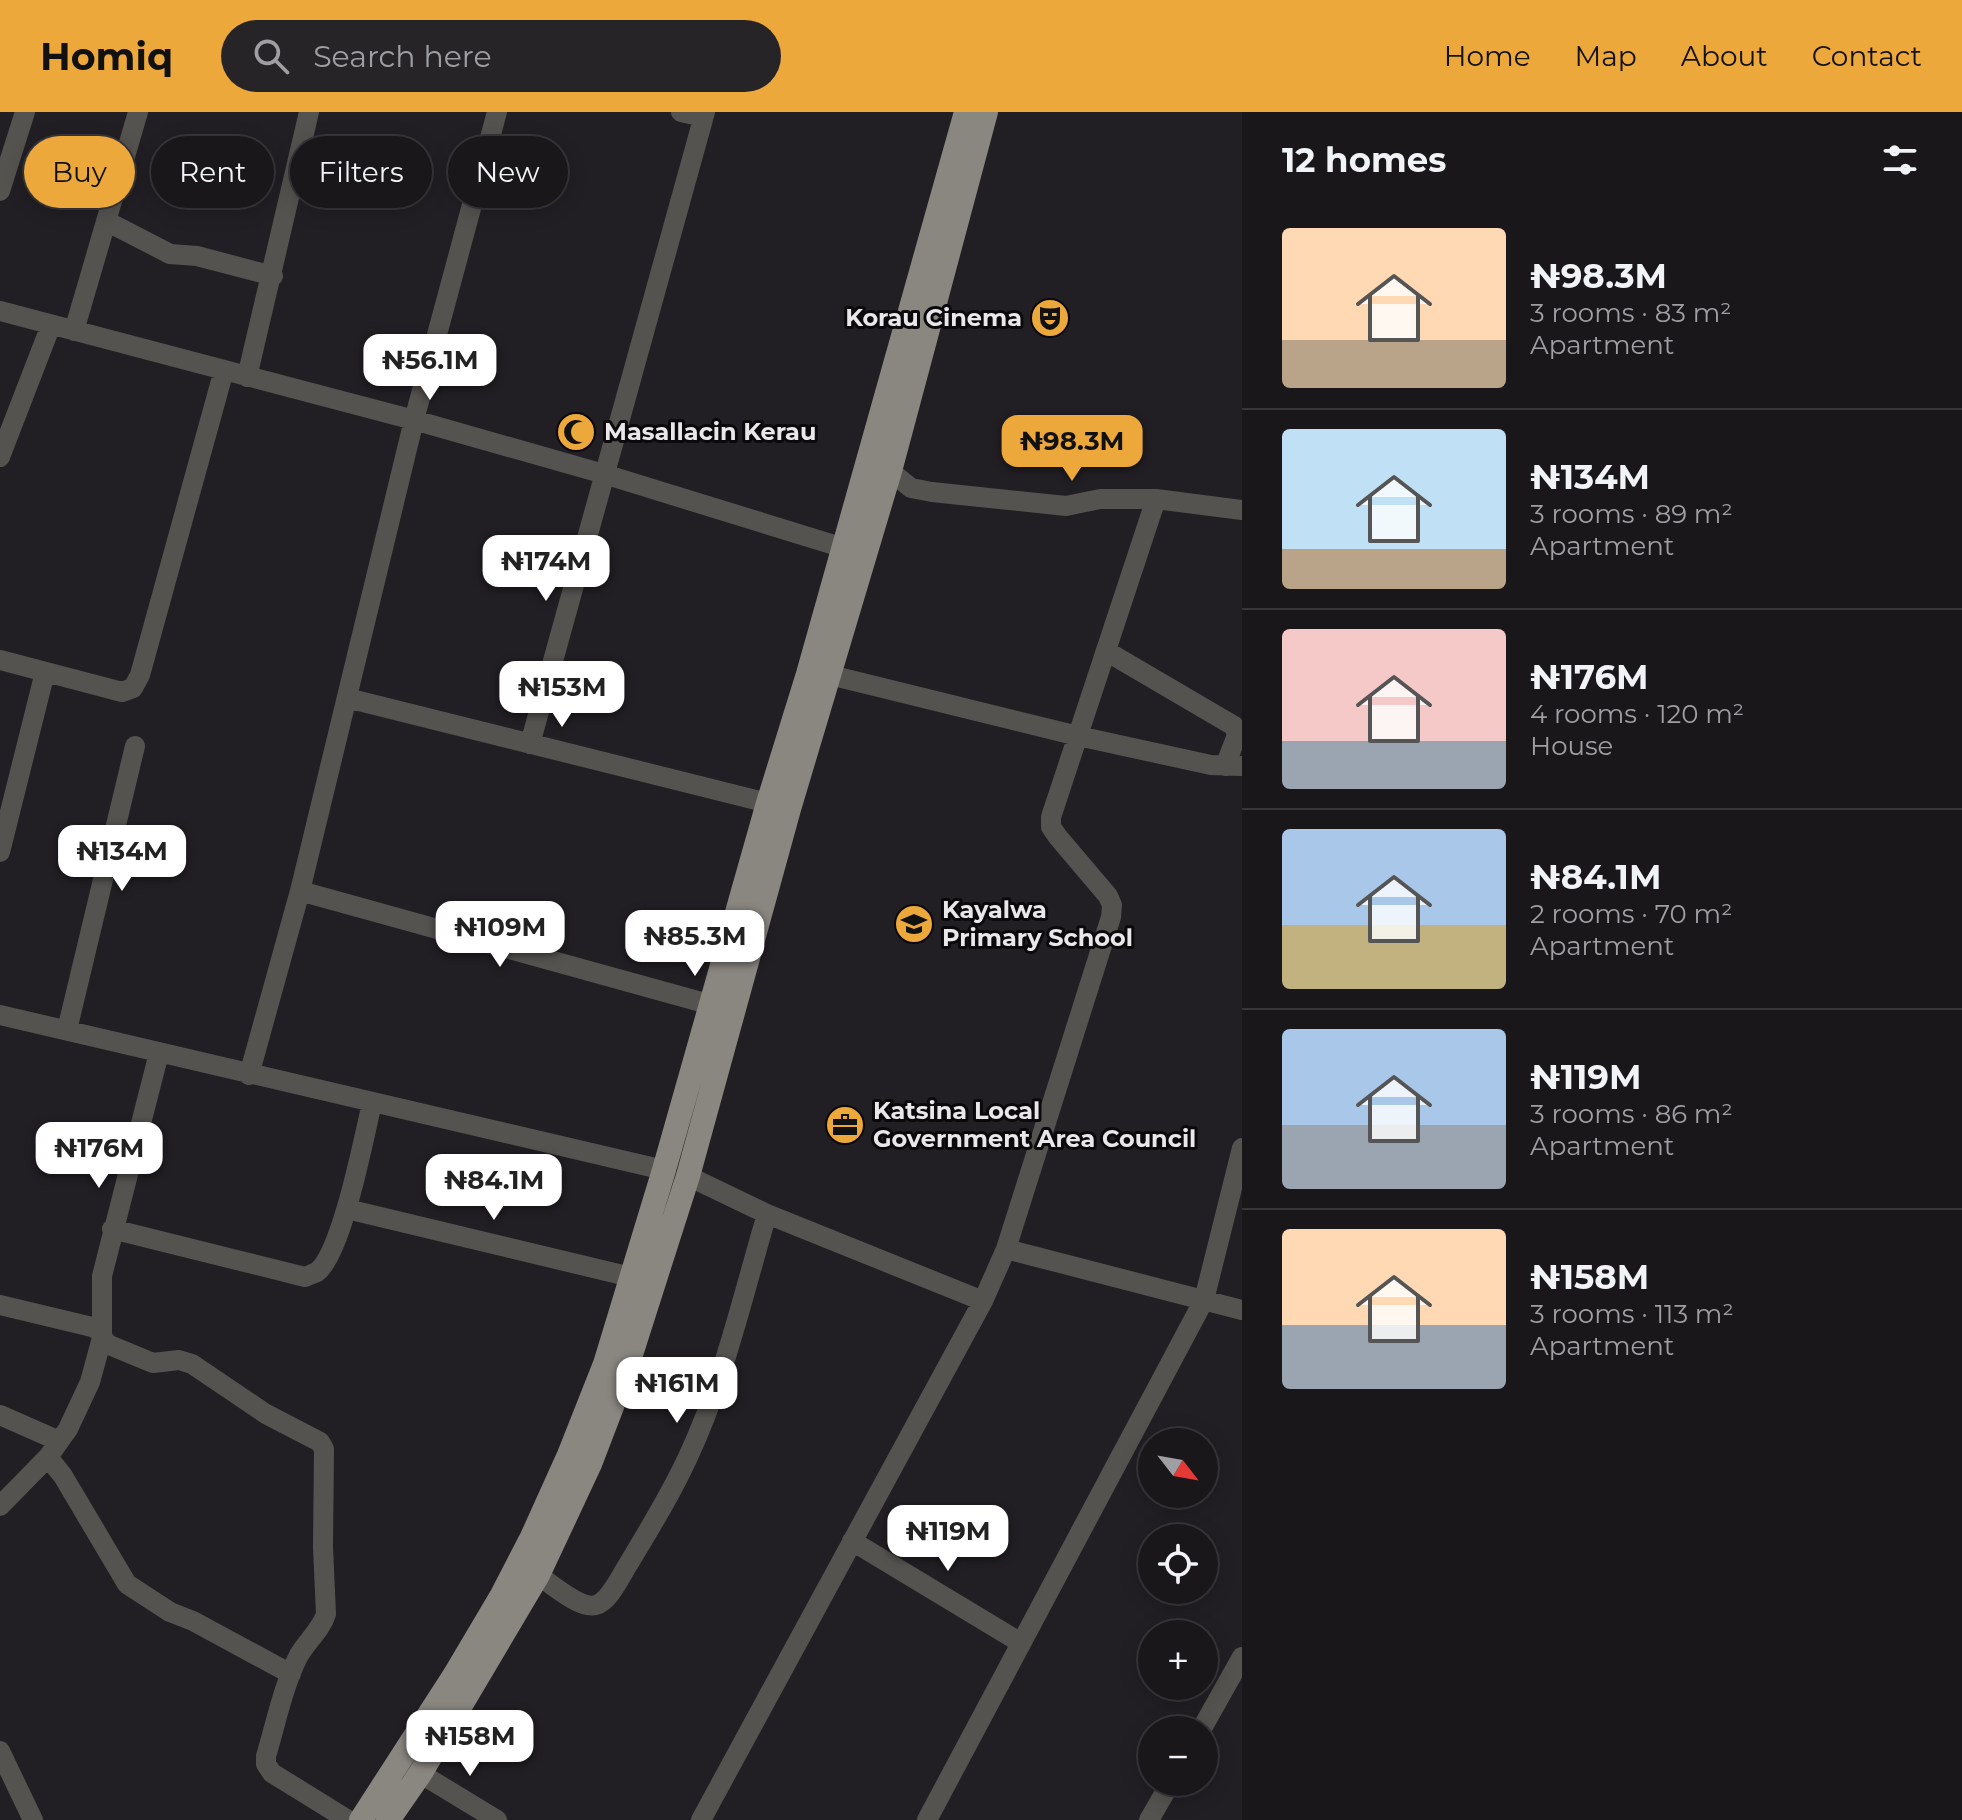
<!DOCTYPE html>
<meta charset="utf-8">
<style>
body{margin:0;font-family:Montserrat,sans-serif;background:#272428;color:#f1f3f6;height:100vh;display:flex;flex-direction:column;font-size:30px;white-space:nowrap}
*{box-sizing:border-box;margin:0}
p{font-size:26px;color:#9f9fa3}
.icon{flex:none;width:44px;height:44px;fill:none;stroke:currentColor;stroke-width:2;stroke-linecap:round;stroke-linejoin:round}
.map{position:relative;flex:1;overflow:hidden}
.sheet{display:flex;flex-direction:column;background:#1a171b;width:720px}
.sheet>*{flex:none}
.guide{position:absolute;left:24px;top:24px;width:760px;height:72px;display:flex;gap:16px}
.needle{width:52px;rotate:121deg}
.fabs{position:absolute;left:1138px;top:1316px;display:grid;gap:16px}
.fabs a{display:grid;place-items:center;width:80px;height:80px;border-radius:50%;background:#1a171b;box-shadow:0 4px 20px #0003,0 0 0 2px #38363a;font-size:40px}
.price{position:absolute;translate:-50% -68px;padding:0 18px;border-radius:16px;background:#fff;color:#222;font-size:26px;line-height:52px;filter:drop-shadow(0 2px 4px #0008)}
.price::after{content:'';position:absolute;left:50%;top:48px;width:24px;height:18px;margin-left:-12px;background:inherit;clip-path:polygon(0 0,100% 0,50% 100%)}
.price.current{background:#eda83c;color:#111}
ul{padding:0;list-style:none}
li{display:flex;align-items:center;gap:24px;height:200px;padding:0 40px}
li+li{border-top:2px solid #38363a}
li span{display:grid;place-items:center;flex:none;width:224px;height:160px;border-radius:8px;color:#555}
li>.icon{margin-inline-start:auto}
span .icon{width:96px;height:96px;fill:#fffc;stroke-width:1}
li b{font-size:34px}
h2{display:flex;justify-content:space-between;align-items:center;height:96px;padding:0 40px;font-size:34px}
.pill{padding:0 28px;border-radius:36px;background:#1a171b;box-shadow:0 4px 20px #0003,0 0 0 2px #38363a;font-size:28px;line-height:72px}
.pill.current{background:#eda83c;color:#111}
header{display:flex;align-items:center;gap:48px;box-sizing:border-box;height:112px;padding:0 40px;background:#eda83c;color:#111}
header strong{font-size:38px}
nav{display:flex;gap:44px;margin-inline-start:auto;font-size:28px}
.search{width:560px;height:72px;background:#272428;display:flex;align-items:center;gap:20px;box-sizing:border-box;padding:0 28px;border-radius:44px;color:#9f9fa3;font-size:30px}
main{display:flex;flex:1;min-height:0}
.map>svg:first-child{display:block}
</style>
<header>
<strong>Homiq</strong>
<div class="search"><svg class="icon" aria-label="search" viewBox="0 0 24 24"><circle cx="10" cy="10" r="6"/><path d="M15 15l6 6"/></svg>Search here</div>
<nav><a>Home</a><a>Map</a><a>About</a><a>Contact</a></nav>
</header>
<main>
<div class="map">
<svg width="1242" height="1708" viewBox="0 0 1242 1708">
<rect width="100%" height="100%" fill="#221f24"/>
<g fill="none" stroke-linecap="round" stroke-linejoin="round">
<path stroke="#555350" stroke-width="20" d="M681,0L703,5
M0,79L25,0
M106,109L170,142L197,144L273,164
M0,199L414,308L604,362L844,436
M74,219L138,0
M247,265L309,0
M0,345L51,213
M890,359L911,376L932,380L1066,394L1100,387H1156L1242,398
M1106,539L1234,614L1237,623L1225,654
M0,548L122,580L133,576L140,563L224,258
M830,563L1078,624L1211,653L1242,654
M347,586L768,691
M530,632L705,0
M0,740L45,560
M300,779L712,893
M0,903L664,1058
M67,918L135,634
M249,963L300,779L414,308L497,0
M688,1064L767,1102L983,1189
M347,1097L631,1165
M112,1117L305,1165C307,1164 315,1161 317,1160C342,1141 364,1025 372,991
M1006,1137L1242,1198
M0,1193L92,1215L98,1218L107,1232L153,1251L179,1248L192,1252L266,1302L320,1330L324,1337L323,1435L326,1502C321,1518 307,1529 299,1543C283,1574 276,1611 266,1644V1652L272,1661L348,1708
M0,1303L59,1329
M48,1345L63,1364L127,1472L170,1500L193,1509L291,1562
M0,1394L48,1345L68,1317L90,1270L102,1226V1164L159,941
M852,1429L1021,1531
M538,1463C551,1472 581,1498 596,1493C610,1489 621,1463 629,1451C650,1416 671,1382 688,1345C724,1268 743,1183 767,1102
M1201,1618L1242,1545
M0,1639L33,1708
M408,1654L497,1708
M701,1708L983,1189L1006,1137L1111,805L1112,793L1108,784L1058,725L1051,715V705L1156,387
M927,1708L1204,1188L1242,1036
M1149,1708L1171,1670"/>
<path stroke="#8a8680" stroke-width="24" d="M361,1708L454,1564L502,1483L532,1425L569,1343L605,1252L664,1058L768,691L808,562L966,0
M388,1708L420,1662L538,1463L590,1352L626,1258L688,1064L789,697L890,359L986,0"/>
</g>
<defs>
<g id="theatre-disc" transform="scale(2)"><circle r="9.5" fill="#eda83c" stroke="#0b090c"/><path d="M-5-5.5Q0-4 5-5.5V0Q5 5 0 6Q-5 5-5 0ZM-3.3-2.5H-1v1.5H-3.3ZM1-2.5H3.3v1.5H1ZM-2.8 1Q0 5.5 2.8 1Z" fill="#111"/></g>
<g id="mosque-disc" transform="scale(2)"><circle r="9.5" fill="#eda83c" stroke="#0b090c"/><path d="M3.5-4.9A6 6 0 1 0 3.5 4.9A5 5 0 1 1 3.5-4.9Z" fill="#111"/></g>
<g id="school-disc" transform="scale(2)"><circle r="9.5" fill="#eda83c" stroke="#0b090c"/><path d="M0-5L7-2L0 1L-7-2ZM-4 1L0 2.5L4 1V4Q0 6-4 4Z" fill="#111"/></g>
<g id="office-disc" transform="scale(2)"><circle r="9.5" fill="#eda83c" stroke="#0b090c"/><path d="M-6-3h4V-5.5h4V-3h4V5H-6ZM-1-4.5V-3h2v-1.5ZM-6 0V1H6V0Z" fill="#111"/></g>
</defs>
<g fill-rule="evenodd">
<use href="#theatre-disc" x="1050" y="206"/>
<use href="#mosque-disc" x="576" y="320"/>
<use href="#school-disc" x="914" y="812"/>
<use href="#office-disc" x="845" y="1013"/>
</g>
<g text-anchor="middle" stroke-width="6" stroke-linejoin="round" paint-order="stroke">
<g font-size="24" font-weight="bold" fill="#e9e7ea" stroke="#0b090c" text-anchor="start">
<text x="1022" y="214" text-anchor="end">Korau Cinema</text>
<text x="604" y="328">Masallacin Kerau</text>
<text x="942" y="806">Kayalwa<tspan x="942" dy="28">Primary School</tspan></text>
<text x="873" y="1007">Katsina Local<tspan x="873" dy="28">Government Area Council</tspan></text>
</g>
</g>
</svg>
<div class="fabs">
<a><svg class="needle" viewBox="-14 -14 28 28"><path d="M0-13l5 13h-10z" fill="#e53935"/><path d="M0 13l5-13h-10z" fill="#9f9fa3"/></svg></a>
<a><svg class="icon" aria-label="locate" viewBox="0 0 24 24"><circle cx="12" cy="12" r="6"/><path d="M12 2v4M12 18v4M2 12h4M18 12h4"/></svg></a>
<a>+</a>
<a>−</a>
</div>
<b class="price" style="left:430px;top:290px">₦56.1M</b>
<b class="price current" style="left:1072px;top:371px">₦98.3M</b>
<b class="price" style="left:546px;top:491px">₦174M</b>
<b class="price" style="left:562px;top:617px">₦153M</b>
<b class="price" style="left:122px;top:781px">₦134M</b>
<b class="price" style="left:500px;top:857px">₦109M</b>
<b class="price" style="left:695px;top:866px">₦85.3M</b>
<b class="price" style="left:99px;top:1078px">₦176M</b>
<b class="price" style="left:494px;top:1110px">₦84.1M</b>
<b class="price" style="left:677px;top:1313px">₦161M</b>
<b class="price" style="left:948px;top:1461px">₦119M</b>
<b class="price" style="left:470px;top:1666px">₦158M</b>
<div class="guide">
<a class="pill current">Buy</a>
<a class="pill">Rent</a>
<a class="pill">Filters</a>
<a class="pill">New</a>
</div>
</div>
<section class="sheet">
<h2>12 homes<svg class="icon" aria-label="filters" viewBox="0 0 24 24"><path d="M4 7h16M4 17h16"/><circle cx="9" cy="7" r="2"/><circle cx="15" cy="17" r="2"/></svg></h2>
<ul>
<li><span style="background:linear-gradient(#ffd9b3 70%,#b9a48a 0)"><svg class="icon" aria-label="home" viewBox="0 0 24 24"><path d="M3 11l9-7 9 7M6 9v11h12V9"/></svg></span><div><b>₦98.3M</b><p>3 rooms · 83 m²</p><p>Apartment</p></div></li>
<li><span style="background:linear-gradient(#bfe0f5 75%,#b9a48a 0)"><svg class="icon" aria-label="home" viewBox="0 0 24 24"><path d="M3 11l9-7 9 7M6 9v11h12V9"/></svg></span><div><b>₦134M</b><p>3 rooms · 89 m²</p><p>Apartment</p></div></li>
<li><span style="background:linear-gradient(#f6c9c9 70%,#9aa5b1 0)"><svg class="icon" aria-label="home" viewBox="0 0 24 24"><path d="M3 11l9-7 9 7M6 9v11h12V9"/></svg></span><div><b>₦176M</b><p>4 rooms · 120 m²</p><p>House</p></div></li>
<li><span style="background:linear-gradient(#a9c7e8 60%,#c2b280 0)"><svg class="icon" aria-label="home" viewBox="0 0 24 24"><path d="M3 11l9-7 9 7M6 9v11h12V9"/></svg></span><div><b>₦84.1M</b><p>2 rooms · 70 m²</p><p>Apartment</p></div></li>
<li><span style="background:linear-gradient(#a9c7e8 60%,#9aa5b1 0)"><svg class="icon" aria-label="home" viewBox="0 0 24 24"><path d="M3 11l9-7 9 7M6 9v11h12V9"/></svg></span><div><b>₦119M</b><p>3 rooms · 86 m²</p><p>Apartment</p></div></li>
<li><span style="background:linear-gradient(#ffd9b3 60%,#9aa5b1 0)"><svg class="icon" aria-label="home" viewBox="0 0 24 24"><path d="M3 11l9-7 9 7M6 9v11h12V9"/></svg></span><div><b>₦158M</b><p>3 rooms · 113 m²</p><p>Apartment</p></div></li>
</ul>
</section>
</main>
